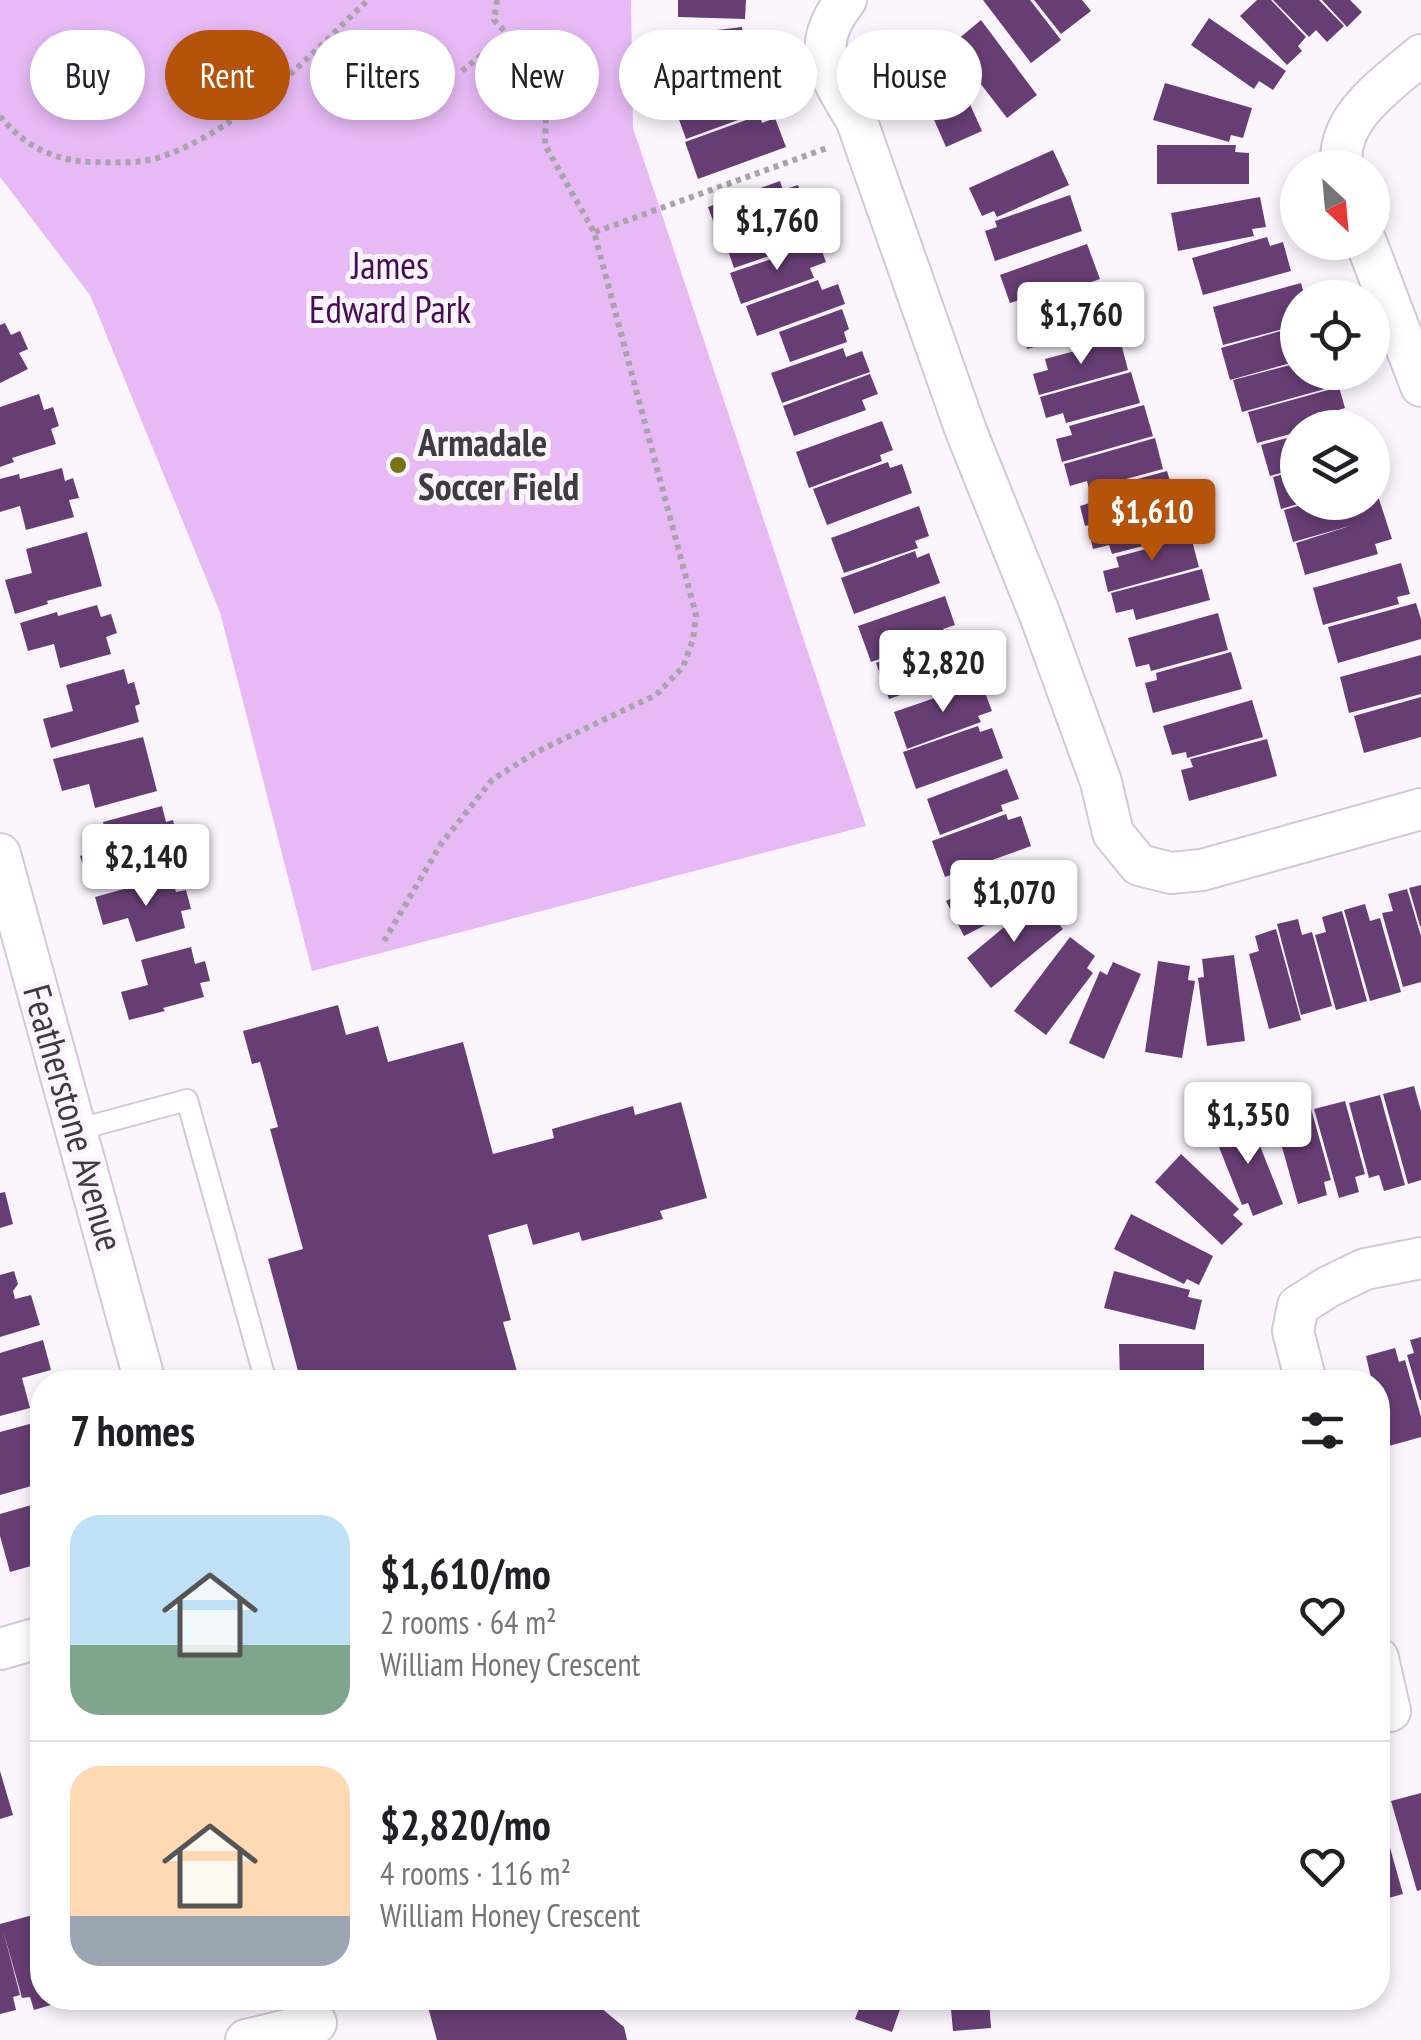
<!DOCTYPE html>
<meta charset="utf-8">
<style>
body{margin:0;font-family:"PT Sans Narrow",sans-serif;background:#f2f2f2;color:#202124;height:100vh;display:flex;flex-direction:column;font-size:38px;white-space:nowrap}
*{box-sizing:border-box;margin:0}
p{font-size:32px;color:#757577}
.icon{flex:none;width:55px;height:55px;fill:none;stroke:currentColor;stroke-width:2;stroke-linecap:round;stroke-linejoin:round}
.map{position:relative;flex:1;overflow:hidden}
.drawer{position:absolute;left:30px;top:1370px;width:1360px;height:640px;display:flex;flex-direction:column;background:#fff;border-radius:40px;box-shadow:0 5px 15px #0003}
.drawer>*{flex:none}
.banner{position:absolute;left:30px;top:30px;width:1362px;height:90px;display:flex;gap:20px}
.needle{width:65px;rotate:154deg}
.fabs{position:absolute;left:1280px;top:150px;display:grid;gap:20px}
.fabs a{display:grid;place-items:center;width:110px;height:110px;border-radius:50%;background:#fff;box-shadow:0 5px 15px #0003;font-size:50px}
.price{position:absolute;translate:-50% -85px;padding:0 22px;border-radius:10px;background:#fff;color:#222;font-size:32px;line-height:65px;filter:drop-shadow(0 2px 5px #0008)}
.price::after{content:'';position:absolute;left:50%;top:60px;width:30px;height:22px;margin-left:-15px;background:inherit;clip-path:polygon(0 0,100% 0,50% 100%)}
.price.on{background:#b45309;color:#fff}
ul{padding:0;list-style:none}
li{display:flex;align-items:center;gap:30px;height:250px;padding:0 40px}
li+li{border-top:2px solid #e0e0e0}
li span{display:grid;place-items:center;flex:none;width:280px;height:200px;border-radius:30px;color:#555}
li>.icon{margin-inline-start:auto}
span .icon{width:120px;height:120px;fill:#fffc;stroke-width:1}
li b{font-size:42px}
h2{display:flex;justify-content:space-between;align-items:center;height:120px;padding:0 40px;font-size:42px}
.chip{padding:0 35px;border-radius:45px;background:#fff;box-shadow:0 5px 15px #0003;font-size:35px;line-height:90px}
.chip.on{background:#b45309;color:#fff}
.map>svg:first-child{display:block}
</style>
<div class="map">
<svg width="1421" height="2040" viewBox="0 0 1421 2040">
<rect width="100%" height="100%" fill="#fcf5fe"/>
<path fill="#e7baf6" d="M0,0H631L633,128L866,826L312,971L220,612L90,295L0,177Z"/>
<path fill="#673e74" d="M678,0H746L745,19L678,17Z
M983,0H1030L1061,40L1031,63Z
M1034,0H1082L1091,11L1061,34Z
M1257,0H1271L1306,37L1298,46L1302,51L1287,65L1240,16Z
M1273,0H1319L1344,26L1327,42L1316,30L1309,37Z
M1322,0H1350L1362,12L1347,27Z
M1209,18L1286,71L1273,90L1259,81L1254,89L1191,45Z
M981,20L1037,95L1007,118L960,57L966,52L957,40Z
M742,27L745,49L739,50L740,60L679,68L675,35Z
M937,51L943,62L950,60L982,131L946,147L909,63Z
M753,74L764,104L746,110L749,116L686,139L673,103Z
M1165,83L1252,108L1243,138L1231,135L1229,142L1153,120Z
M760,115L762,123L775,118L786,147L698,179L685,142Z
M1157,145H1236L1235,152L1249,153V184H1157Z
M1053,150L1069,185L997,217L994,211L982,216L969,188Z
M780,181L783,190L798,185L806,206L719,237L708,207Z
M1070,195L1082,231L995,261L985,231L997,227L995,221Z
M1260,197L1266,227L1252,229L1254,236L1178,251L1171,213Z
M796,214L799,222L814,217L822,238L734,268L724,239Z
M1267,237L1270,246L1283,242L1291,271L1203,295L1192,258Z
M819,243L826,262L810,268L814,278L741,304L730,273Z
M1087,244L1100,279L1025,306L1023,299L1010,303L1000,275Z
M818,280L822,290L838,284L845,304L757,336L746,306Z
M1301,283L1305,298H1298V325L1223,345L1213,307Z
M1106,288L1116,325L1027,349L1019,318L1031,315L1029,308Z
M842,309L849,329L844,332L847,342L790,362L779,332Z
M5,323L11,335L20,331L28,349L19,353L28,369L0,383V325Z
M1298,326V361L1230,380L1221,348Z
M1120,339L1128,370L1039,395L1033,374L1048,370L1045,359Z
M843,348L846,357L862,351L870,372L782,403L771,373Z
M1298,363V372H1328L1332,387L1242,412L1233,380Z
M1131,372L1140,403L1066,423L1063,413L1046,418L1040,397Z
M870,374L878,394L862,400L866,410L794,436L783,406Z
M1339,387L1345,408L1329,413L1331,423L1315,428H1298V432L1257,443L1248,412Z
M39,394L44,410L53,407L59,426L51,429L56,444L12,458L14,462L0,467V407Z
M1144,405L1153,436L1062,462L1056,439L1072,435L1069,426Z
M882,421L893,450L880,455L882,461L809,488L796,452Z
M1298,435V468L1270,476L1261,445Z
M1155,438L1163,469L1089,489L1087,481L1070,486L1064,464Z
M888,462L890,468L902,464L912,493L827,525L813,489Z
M62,468L65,481L73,478L79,498L69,500L74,517L26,530L20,506L0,512V479L19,474L20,479Z
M1298,470V504L1281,509L1273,477Z
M1167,471L1176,501L1085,526L1080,506L1096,501L1093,491Z
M1378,496L1392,539L1375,544L1378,554L1305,575L1296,543L1353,525L1293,542L1284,510L1312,502H1372V498Z
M1178,504L1186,535L1112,554L1109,545L1093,549L1088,528Z
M919,506L929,536L915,541L918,548L844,573L831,538Z
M87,532L102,586L47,601L48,604L15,614L5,580L32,573L26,549Z
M1191,537L1199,567L1108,592L1103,571L1119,567L1116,557Z
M915,551L917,558L929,553L940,583L854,614L841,578Z
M1401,563L1410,594L1397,597L1399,604L1323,625L1313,588Z
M1202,569L1210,600L1136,620L1133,609L1116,613L1111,593Z
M945,596L955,625L943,629L946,636L871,662L858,626Z
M1416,603L1421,619V639L1338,663L1328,627Z
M97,605L101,617L111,614L117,633L106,637L111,654L60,668L54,644L28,651L20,623L57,612L58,616Z
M1218,613L1228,650L1151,671L1149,664L1136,667L1128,638Z
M950,636L953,644L965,640L976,668L889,699L876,663Z
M1231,652L1242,689L1153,713L1145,683L1157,680L1156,673Z
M1421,655V694L1349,713L1340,677Z
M124,669L128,684L134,682L140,704L135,706L139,722L51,748L43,719L73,711L66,685Z
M981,682L992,711L978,716L981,722L907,749L894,712Z
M1421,697V737L1364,753L1354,716Z
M1252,700L1263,737L1187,758L1186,752L1172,755L1163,726Z
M978,726L980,732L992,728L1003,758L916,789L903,752Z
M143,737L157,791L95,808L89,784L62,791L53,759Z
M1267,739L1277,776L1189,801L1181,770L1193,767L1190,759Z
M1007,769L1019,799L1001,805L1003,811L940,835L927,799Z
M162,806L166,822L173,820L178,841L171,843L176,861L89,885L80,856L110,848L103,822Z
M1006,814L1008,820L1021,816L1031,846L945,877L932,841Z
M1029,860L1043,888L1031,894L1034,900L964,936L946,901Z
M172,879L176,892L186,890L191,909L181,911L185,928L136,942L128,918L103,925L95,897L135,886L136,889Z
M1421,885V926H1420L1409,888Z
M1407,889L1421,936V982L1403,987L1382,913L1393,911L1388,894Z
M1365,904L1370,921L1380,918L1401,992L1370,1001L1344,910Z
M1043,905L1063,929L991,988L967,958L1027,908L1031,914Z
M1342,911L1367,1001L1336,1010L1315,935L1326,932L1322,917Z
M1298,919L1302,935L1312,932L1332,1006L1301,1015L1277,924Z
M1276,929L1301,1020L1269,1029L1249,954L1259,951L1255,936Z
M1070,937L1095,956L1087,968L1093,973L1046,1035L1014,1011Z
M191,947L195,964L205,961L210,981L200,983L204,997L163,1008L165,1011L129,1020L121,992L148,985L141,960Z
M1234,955L1245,1041L1207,1046L1198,978L1204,977L1202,959Z
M1158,961L1190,966L1188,980L1195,981L1182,1058L1145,1052Z
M1113,962L1141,974L1104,1059L1069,1043L1100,971L1107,975Z
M338,1005L346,1035L378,1026L388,1062L463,1042L493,1154L554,1138L552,1129L633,1106L635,1115L681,1102L707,1198L660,1211L663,1219L582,1241L579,1232L533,1245L527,1224L488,1235L511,1320L503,1322L520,1382H301L268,1259L303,1249L270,1129L278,1127L260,1062L252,1064L243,1031Z
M1414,1086L1421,1111V1180L1408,1184L1383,1094Z
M1380,1095L1405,1185L1384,1191L1379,1175L1369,1178L1349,1103Z
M1345,1101L1365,1174L1355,1177L1359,1192L1339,1198L1314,1109Z
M1310,1105L1331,1180L1324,1182L1327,1195L1298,1204L1273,1115Z
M1249,1118L1283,1204L1253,1216L1248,1203L1242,1205L1213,1132Z
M1181,1154L1239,1209L1233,1215L1243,1224L1222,1245L1155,1182Z
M5,1192L13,1224L0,1228V1193Z
M1131,1214L1213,1256L1199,1285L1187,1279L1184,1284L1114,1249Z
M14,1271L18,1284L13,1291L15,1299L31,1295L40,1325L0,1337V1275Z
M1114,1271L1190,1290L1188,1297L1202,1300L1195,1330L1104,1308Z
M1421,1337V1400H1420L1407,1355L1414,1353L1410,1340Z
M43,1340L51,1370L22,1378L30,1408L0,1416V1353Z
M1119,1344H1204V1375H1187V1381L1120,1382Z
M1395,1348L1399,1362L1405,1360L1421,1417V1437L1389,1446L1378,1403V1382H1372L1366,1356Z
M37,1422L42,1440V1446H40L42,1451V1483L0,1495V1432Z
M42,1502V1563L10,1572L0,1536V1514Z
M0,1771L13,1815L0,1819Z
M1421,1793V1890L1417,1891L1391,1801Z
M1378,1805L1403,1894L1378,1901Z
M40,1913L42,1923V1998H63L64,2001L34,2010L30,1997L22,1998L3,1930L20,1995L13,1997L16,2010L0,2014V1924Z
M457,1998H589L624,2027L627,2040H437L428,2007Z
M863,1998H904L892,2032L855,2019Z
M950,1998H989L991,2028L953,2031Z"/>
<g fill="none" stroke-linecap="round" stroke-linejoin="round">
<g stroke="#d5c6da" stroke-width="24">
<path id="lane" d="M76,1130L187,1100L266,1382"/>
</g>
<g stroke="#d5c6da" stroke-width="44">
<path id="street" d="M846,0C809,46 828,74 856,119L966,431L1040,615L1101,782L1113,833L1139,865L1171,873L1202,870L1421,809
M1342,168C1334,118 1389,83 1421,55
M1366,242L1421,386
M0,854L145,1382
M1306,1382L1293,1331L1298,1306L1328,1287L1365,1269L1421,1258
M0,1649L42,1637
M1378,1658L1390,1711
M246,2040L316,2023"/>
</g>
<path stroke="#aaa3ac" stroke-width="6" stroke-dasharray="5 5" stroke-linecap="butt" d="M462,71L508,34
M0,116C24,146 54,161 93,162C118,163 144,164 169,154C248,123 308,57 368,0
M595,232L827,148
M384,941L441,844L492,780L536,752L656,695L683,667L693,639L696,615L594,232L545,145L547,76L494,20L497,0"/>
<use href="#lane" stroke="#fff" stroke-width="20"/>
<use href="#street" stroke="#fff" stroke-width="40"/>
</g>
<circle fill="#777418" stroke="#fcf5fe" stroke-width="4" cx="398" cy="465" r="10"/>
<g text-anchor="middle" stroke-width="10" stroke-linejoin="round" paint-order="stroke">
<g font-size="38" fill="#460c56" stroke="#fcf5fe">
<text x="390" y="279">James<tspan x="390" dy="44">Edward Park</tspan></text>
</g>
<g font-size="38" font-weight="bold" fill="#413a43" stroke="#fcf5fe" text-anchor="start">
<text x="418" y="456">Armadale<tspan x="418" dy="44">Soccer Field</tspan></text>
</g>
<g font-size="38" fill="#413a43" stroke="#fcf5fe">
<text transform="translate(73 1118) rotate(74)" y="13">Featherstone Avenue</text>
</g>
</g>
</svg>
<div class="fabs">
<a><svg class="needle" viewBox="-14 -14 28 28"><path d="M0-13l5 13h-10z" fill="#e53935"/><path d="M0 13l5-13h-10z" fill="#757577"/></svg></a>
<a><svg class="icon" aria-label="locate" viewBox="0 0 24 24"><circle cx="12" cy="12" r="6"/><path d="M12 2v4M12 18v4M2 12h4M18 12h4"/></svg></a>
<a><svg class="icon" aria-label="layers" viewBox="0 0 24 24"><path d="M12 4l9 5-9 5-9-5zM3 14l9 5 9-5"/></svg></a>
</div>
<b class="price" style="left:777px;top:273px">$1,760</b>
<b class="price" style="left:1081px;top:367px">$1,760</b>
<b class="price on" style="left:1152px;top:564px">$1,610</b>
<b class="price" style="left:943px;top:715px">$2,820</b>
<b class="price" style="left:146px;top:909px">$2,140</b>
<b class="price" style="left:1014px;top:945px">$1,070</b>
<b class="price" style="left:1248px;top:1167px">$1,350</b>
<div class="banner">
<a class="chip">Buy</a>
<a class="chip on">Rent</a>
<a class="chip">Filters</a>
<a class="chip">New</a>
<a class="chip">Apartment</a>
<a class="chip">House</a>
</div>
<section class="drawer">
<h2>7 homes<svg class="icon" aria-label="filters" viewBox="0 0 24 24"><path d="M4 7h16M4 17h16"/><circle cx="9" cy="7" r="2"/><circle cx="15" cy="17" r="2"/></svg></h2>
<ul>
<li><span style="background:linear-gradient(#bfe0f5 65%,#7fa58c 0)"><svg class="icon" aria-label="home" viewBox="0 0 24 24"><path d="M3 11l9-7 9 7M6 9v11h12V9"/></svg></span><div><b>$1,610/mo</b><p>2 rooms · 64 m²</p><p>William Honey Crescent</p></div><svg class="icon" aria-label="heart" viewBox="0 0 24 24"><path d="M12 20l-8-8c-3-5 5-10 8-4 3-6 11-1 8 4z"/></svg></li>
<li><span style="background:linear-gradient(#ffd9b3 75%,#9aa5b1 0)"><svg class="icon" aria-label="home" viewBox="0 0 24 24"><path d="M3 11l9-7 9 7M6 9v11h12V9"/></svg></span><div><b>$2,820/mo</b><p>4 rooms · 116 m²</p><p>William Honey Crescent</p></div><svg class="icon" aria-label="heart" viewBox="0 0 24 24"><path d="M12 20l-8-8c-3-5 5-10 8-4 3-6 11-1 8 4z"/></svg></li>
</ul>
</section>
</div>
